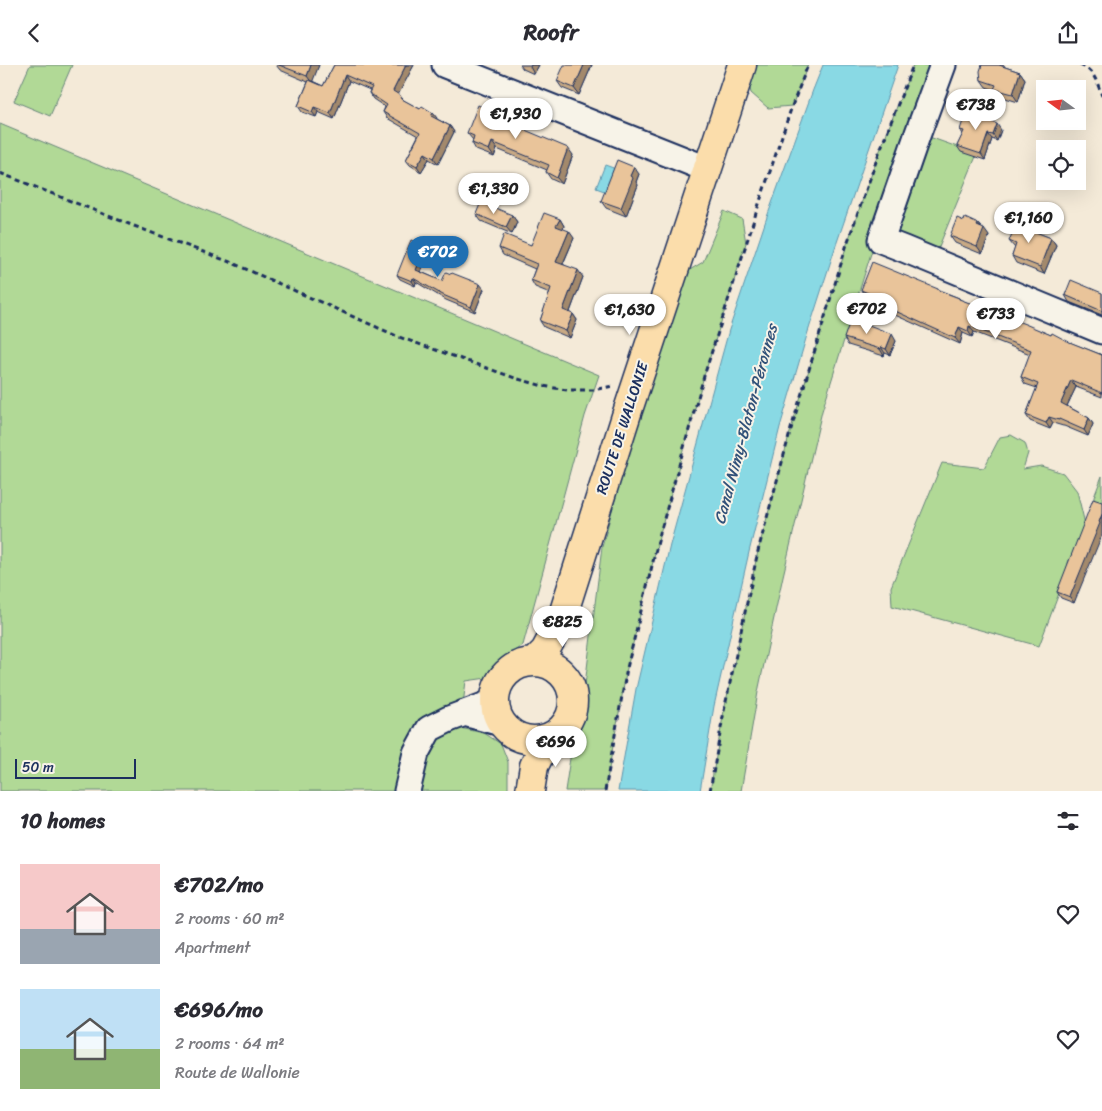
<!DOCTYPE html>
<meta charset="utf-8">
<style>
body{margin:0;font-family:Sriracha,sans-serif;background:#f2f2f3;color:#2b2b33;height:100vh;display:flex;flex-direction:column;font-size:19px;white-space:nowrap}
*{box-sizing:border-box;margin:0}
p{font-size:16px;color:#7c7c81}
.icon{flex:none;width:28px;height:28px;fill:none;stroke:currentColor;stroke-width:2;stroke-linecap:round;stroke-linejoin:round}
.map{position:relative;height:726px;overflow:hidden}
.side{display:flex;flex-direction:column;background:#fff;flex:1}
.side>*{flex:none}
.needle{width:32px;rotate:285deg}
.tools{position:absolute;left:1036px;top:15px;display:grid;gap:10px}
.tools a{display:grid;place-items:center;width:50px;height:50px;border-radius:0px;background:#fff;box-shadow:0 5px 20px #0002;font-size:25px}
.scale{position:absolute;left:15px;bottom:12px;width:121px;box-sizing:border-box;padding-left:5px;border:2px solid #1b2f5e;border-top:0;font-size:14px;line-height:18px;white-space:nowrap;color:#1b2f5e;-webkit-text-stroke:4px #f7f3e8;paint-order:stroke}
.price{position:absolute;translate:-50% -42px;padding:0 11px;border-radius:18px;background:#fff;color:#222;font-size:16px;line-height:32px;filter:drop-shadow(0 1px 2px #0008)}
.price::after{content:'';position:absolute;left:50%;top:30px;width:15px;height:11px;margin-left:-8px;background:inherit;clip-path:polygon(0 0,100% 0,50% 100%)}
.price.on{background:#1f6fb2;color:#fff}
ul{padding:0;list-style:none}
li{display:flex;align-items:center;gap:15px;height:125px;padding:0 20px}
li span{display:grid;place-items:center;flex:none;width:140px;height:100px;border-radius:0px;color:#555}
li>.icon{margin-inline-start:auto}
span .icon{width:60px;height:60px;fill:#fffc;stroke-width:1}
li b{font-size:21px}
h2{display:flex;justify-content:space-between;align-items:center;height:60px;padding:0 20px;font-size:21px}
header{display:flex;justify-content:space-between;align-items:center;height:65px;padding:0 20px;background:#fff;font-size:22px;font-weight:700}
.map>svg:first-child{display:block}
</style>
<header><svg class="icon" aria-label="back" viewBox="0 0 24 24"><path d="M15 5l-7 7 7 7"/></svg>Roofr<svg class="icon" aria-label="share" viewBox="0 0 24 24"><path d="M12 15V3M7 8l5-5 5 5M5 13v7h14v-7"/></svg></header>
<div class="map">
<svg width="1102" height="726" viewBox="0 0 1102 726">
<rect width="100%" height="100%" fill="#f4ead8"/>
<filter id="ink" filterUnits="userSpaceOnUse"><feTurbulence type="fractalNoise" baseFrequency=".02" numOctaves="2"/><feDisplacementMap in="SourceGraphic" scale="10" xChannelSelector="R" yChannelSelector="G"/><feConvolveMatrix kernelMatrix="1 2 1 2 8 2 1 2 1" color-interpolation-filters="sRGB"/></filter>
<g filter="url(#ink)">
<path fill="#b1d996" stroke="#66847a" d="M30,0H72L50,51L14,36Z
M745,0H808L792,41L768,43L751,28Z
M913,0H943L918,68L977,89L933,196L873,182L822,346L783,511L758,627L741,726H710L724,646L758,486L791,364L847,179L879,88Z
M0,59L599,310L585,351L523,580L501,595L487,613L466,616L460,663L484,668L501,679L508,697V726H0Z
M724,146L742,154L746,178L704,311L660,468L627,603L605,726H565L571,687L585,620L602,482L649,311L688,206L703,197Z
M1011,370L1025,378L1028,388L1023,404L1041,401L1063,408L1077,426L1085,459L1084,475L1069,494L1064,515L1039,581L892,541L891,522L942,398L984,403L1000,372Z
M1102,411V463L1094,453V432Z"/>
<path fill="#89d9e4" stroke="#5d95ae" d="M823,0H898L836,180L807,270L780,362L749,487L714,641L700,726H618L636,624L670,480L729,265L767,152L813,25Z
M605,100L616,104L607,127L596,123Z"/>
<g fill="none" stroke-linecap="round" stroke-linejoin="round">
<g stroke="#1b2f5e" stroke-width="29">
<path id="minor" d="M445,0L707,104
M943,0L918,68L881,175L904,184L1102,266
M464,648L501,658
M407,726L416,688L429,664L449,654L494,637"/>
</g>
<g stroke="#1b2f5e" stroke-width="31">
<path id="major" d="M495 636a39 39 0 1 1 78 0a39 39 0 1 1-78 0Z
M534,597L545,586L561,556L627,348L742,0
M530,726L534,701L539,691L557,668"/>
</g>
<path stroke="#1b2f5e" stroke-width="3" stroke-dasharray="5 4" stroke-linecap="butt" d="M1080,0C1094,5 1097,17 1102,31
M0,108L134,161L230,197L399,272L515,313L543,321L567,325H593L613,321
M605,726L627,603L660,468L704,311L757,145L792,41L808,0
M710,726L724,646L758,486L791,364L847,179L879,88L913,0"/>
<use href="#minor" stroke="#f7f3e8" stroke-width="25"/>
<use href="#major" stroke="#fbddab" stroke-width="28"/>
</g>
<path fill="#c8a984" stroke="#1b2f5e" d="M276,0H319L312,16L323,21L334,0H414L398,29L405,36L420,44L433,48L437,54L450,61L454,67L438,99L429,94L421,107L410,100L406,95L418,71L387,53L383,47L385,42L373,34L369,28L370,25L349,16L334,54L318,47L316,52L302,47L298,41L308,17L280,5Z
M520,0H539L534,9L523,4Z
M592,0L579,30L562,23L557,16Z
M982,0H1004L1005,2L1020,7L1025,14L1018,37L999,31L995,25L986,22L981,15Z
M494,47L497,51L502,55L573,90L562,119L551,114L546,107L547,105L497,84L494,92L476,85L472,78L473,75L467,68Z
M993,56V57L1001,65L997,76L992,74L985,95L961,87L957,81L963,69L960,65Z
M639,109L636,117L638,120L626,151L606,143L601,136Z
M476,149L512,150L517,157L512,169L481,156Z
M560,154L564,161L563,164L574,173L563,199L583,212L570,247L573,249L577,255L570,273L544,262L540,256L550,228L535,222L531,215L535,204L503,190L499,183L531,180Z
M964,156L978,159L989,171L982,189L955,178L950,171Z
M1030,159L1035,166V167L1051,173L1056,180L1044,209L1016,198L1012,191L1015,183L1009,176Z
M429,186L421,207L442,216L484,224L475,247L446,235L416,217L415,221L400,214L397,210Z
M861,225H939L959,233L961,235L1102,290V332L1076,322L1067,341L1089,353L1093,359L1088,371L1064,361H1063L1053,358L1050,364L1030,356L1026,350L1037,323L1025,319L1021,312L1030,289L974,267L972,272L963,268L960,279L877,242L873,236V234L865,231Z
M1102,228V250L1069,237L1065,230Z
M844,273L896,276L890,290L885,288L884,291L848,280Z
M1102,437L1074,538L1061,533L1057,527Z"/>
<path fill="#a3896c" stroke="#1b2f5e" d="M311,0H319L312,18L307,11Z
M406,0H414L397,32L393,26Z
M531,0H539L534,9L530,2Z
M584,0H592L579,30L574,23Z
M1020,7L1025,14L1018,37L1013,29Z
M345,10L349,16L334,54L330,48Z
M314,42L318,47L316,52L312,47Z
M433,48L437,53L435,56L431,51Z
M989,51L993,56L992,61L988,55Z
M997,59L1001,65L997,76L993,70Z
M450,61L454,67L438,99L434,93Z
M988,69L992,74L985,95L981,89Z
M492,77L497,84L494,92L489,85Z
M568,83L573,90L562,119L557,113Z
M425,88L429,94L421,107L417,101Z
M634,102L639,109L636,117L638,120L626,151L621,143L630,111Z
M512,150L517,157L512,169L506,162Z
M560,154L564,161L561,168L556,161Z
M978,159L983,166L984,164L989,171L982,189L977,182V161Z
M1030,159L1035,166L1033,171L1028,164Z
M569,166L574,173L561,203L556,197Z
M1051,173L1056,180L1044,209L1040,202Z
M426,181L429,186L419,210L416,205Z
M578,205L583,212L568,252L563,245Z
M413,213L416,217L415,221L412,216Z
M480,219L484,224L475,247L471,242Z
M573,249L577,255L570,273L566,266Z
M969,261L974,267L972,272L968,266Z
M959,262L963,268L960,279L955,273Z
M892,269L896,276L890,290L886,284Z
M881,282L885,288L884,291L880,284Z
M1071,315L1076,322L1065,345L1061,338Z
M1049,352L1053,358L1050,364L1046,358Z
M1089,353L1093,359L1088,371L1084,365Z
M1102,449V470L1074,538L1070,532Z"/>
<path fill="#e9c49a" stroke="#1b2f5e" d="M279,0H311L307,11Z
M334,0H406L393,26L401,31L400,33L420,44L422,41L433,48L431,51L450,61L434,93L425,88L417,101L406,95L420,68L383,47L387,40L369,28L372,22L345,10L330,48L314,42L312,47L298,41L309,15L323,21Z
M564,0H584L574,23L557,16Z
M982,0H999L1020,7L1013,29L994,24L996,20L981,15L980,6Z
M478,40L494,47L492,49L499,52V54L568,83L557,113L546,107L549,100L492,77L489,85L472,78L474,71L467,68Z
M967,43L989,51L988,55L997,59L993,70L988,69L981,89L957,81L964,66L960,65Z
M617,95L634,102L630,111L633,113L621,143L601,136Z
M481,137L512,150L506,162L476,149Z
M544,148L560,154L556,161L569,166L556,197L578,205L563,245L573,249L566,266L540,256L551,223L531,215L537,199L499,183L504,169L531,180Z
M957,153L964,156L965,153L978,159L977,161L984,164L977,182L950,171Z
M1018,154L1030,159L1028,164L1051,173L1040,202L1012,191L1016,179L1009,176Z
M411,175L426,181L416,205L442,216L446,207L451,209L452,208L480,219L471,242L443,230L413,213L412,216L397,210Z
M872,197L938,224V225L959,233V234L1025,259L1051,270L1052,268L1067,276L1102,290V328L1071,315L1061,338L1089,353L1084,365L1059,354V355L1049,352L1046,358L1026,350L1038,319L1021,312L1031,285L969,261L968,266L959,262L955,273L873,236L875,231L861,225Z
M1071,215L1102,228V246L1065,230Z
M851,253L892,269L886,284L881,282L880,284L844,273Z
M1093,434L1102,437V449L1099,457L1100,458L1070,532L1057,527Z"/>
</g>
<g text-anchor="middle" stroke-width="4" stroke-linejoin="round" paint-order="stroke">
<g font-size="15" fill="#1b2f5e" stroke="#f7f3e8">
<text transform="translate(622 363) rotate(-72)" y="5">ROUTE DE WALLONIE</text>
</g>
<g font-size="16" font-style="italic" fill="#315179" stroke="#f7f3e8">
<text transform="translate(745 359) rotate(-75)" y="6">Canal Nimy-Blaton-Péronnes</text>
</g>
</g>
</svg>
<div class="tools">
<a><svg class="needle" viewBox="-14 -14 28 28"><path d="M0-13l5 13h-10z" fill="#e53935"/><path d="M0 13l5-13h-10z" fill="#7c7c81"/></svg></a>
<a><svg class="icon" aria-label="locate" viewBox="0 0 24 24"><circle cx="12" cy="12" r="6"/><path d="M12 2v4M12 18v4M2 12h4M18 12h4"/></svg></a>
</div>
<div class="scale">50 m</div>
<b class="price" style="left:976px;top:66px">€738</b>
<b class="price" style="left:516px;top:75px">€1,930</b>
<b class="price" style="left:494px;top:150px">€1,330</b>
<b class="price" style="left:1029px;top:179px">€1,160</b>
<b class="price on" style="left:438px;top:213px">€702</b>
<b class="price" style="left:867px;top:270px">€702</b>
<b class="price" style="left:630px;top:271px">€1,630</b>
<b class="price" style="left:996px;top:275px">€733</b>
<b class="price" style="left:563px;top:583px">€825</b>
<b class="price" style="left:556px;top:703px">€696</b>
</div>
<section class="side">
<h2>10 homes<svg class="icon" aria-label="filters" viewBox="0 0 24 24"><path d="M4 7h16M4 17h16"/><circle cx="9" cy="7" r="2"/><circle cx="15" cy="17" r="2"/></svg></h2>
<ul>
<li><span style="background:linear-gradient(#f6c9c9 65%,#9aa5b1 0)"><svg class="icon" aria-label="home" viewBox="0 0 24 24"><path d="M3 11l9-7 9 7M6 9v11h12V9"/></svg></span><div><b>€702/mo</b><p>2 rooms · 60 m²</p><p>Apartment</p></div><svg class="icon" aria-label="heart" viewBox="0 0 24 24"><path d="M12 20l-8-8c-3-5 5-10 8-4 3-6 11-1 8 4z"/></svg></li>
<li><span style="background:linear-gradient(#bfe0f5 60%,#8fb573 0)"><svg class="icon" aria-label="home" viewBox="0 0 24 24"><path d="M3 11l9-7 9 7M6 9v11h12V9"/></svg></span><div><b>€696/mo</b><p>2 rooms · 64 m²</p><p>Route de Wallonie</p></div><svg class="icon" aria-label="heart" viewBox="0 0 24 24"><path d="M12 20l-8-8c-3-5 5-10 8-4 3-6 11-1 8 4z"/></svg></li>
</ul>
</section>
